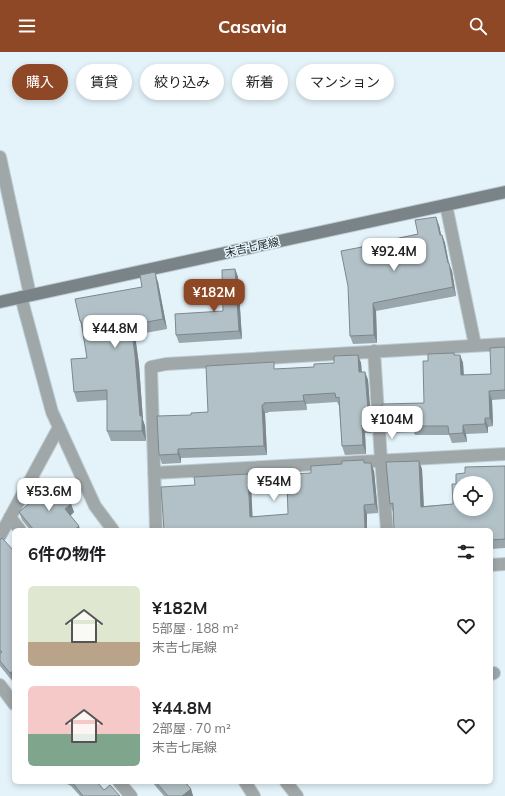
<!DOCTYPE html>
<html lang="ja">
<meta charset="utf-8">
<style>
body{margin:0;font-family:Mulish,"Noto Sans JP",sans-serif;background:#f2f2f2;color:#202124;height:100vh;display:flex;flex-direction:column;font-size:15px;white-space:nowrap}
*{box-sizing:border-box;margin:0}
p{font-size:13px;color:#757577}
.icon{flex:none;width:22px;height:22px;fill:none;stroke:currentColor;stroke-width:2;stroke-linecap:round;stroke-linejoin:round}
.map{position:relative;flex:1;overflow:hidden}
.side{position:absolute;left:12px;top:476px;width:481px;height:256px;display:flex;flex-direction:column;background:#fff;border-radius:6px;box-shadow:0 2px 6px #0003}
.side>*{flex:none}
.top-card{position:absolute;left:12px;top:12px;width:481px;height:36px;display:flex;gap:8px}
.controls{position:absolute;left:453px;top:424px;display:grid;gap:8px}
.controls a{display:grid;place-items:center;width:40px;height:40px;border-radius:50%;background:#fff;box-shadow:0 2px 6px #0003;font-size:20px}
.price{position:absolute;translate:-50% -34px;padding:0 9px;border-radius:8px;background:#fff;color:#222;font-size:13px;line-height:26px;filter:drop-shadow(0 1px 2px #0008)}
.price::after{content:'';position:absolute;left:50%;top:24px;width:12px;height:9px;margin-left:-6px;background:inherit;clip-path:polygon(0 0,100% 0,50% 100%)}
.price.current{background:#8f4825;color:#fff}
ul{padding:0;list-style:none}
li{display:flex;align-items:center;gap:12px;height:100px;padding:0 16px}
li span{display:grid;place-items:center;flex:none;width:112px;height:80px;border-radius:6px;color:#555}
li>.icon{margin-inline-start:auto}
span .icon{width:48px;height:48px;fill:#fffc;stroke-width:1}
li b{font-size:17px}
h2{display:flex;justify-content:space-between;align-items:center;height:48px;padding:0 16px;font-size:17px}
.pill{padding:0 14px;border-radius:18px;background:#fff;box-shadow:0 2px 6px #0003;font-size:14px;line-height:36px}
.pill.current{background:#8f4825;color:#fff}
header{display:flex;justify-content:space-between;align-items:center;height:52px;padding:0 16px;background:#8f4825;color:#fff;font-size:18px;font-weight:700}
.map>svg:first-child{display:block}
</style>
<header><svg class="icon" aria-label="menu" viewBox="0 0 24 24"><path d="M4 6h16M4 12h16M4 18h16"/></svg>Casavia<svg class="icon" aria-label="search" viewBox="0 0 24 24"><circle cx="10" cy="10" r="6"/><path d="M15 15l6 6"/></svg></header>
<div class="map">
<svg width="505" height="744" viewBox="0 0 505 744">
<rect width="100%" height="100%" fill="#e4f3fa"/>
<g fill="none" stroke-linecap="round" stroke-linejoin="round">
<g stroke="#bfccd3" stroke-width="14">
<path id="minor" d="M0,105L30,243
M446,153L475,293
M374,299L381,408L387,478
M154,421L505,402
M10,465L20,478
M156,478L151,315L166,312L505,292
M0,484L59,375
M491,513L505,512
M491,622L494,621
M0,633L14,652
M119,730L131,744
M245,730L254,744"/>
</g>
<g stroke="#bfccd3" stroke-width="14">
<path id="tertiary" d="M21,245L52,360L95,454L113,478
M286,730L297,744"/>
</g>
<g stroke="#bfccd3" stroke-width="14">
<path id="secondary" d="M0,250L505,140"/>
</g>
<use href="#minor" stroke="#a0a7a9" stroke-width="12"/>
<use href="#tertiary" stroke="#a0a7a9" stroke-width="12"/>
<use href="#secondary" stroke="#7a8387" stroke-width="12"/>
</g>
<path fill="#99a6ab" d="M439,173L441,183H442L445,191L449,212L452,219L456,244L376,259L377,291L353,292L350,284L362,195L418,182Z
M235,217L238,225L242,287L179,291L176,283L223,259Z
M158,230L167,277L135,283L139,313L143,368L145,374L146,389H111L107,379V348L77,350L74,340L87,306L82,276L80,269L142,235Z
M505,295V347L492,348L493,374L488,375V381L466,382L467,390L452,391L449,383H415L414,380L387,381L384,372L424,351L428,309L454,301L455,303H460L463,311L464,323L491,322Z
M358,303L361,311L362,320H365L368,328L372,381H365L366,402L345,403L342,394L339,354L337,350L306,352L307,358L268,360V361H265L267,403L181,406V411L162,412L159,403L191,363L208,360L276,317L314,315L334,311Z
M419,409L422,417L424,454L453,452L456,432L465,421L505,414V496L491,497V478L393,460L390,452Z
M365,411L374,419L378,461L164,478L251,431L252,465L288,462L295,429L311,421Z
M71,452L74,460L70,464L79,474L80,478H30L22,468L19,460Z
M0,488L13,630L0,614Z
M63,730H97L104,738L120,744H80L71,734Z
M152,730H185L191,737L193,744H164Z"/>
<path fill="#7d878b" d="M436,165L439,173L443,192L440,183Z
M442,183L445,191L449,212L452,219L456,244L453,235L448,211Z
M235,217L238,225L242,287L239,279Z
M155,220L158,230L167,277L163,267Z
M373,251L376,259L377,291L374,283Z
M131,273L135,283L139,313L143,368L145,374L146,389L142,379L140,364Z
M358,303L361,311L362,329L359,320Z
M460,303L463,311L464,332L461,323Z
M365,320L368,328L372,381L369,372Z
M489,339L492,348L493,374L490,366Z
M303,343L306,352L307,358L304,349Z
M262,353L265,361L267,403L264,394Z
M485,366L488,375V381L485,372Z
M362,373L365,381L366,402L363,393Z
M463,373L466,382L467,390L463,381Z
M178,397L181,406V411L178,402Z
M419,409L422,417L424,463L421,455Z
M371,411L374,419L378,461L375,452Z
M248,422L251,431L253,473L250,465Z
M71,452L74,460L68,466L65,457Z
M364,453L367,462V478H365Z
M79,474L80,478H74Z
M14,618V629L13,630L10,621Z
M191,737L193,744H182Z"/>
<path fill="#b2c1c7" stroke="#7d878b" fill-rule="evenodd" d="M436,165L440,183H442L448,211H449L453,235L373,251L374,283L350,284L348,234L341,199L362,195V194L418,182L415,168Z
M235,217L239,279L176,283L175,262L223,259L222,218Z
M155,220L163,267L131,273L135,303L140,364H142V379H107V338L74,340L71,307L87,306L81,269H80L75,247L142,235L140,223Z
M505,295V338L489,339L490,366H485V372L463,373V381L449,382L448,374H412V371L384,372L382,352L424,351L423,309H428V302L454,301V303H460L461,323L491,322L490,296Z
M358,303L359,320H365L369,372L362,373L363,393L342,394L339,345L336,346L335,341L303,343L304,349L264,351V353H262L264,394L178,397V402L159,403L157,364L191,363V361L208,360L206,314L274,310V317L314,315V312L334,311V304Z
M364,408V411H371L375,452L364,453L365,478H164L161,435L195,433L194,425L248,422L250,465L288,462L287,430L295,429L294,422L311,421V414L342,412V409Z
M419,409L421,455L453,452L452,432H456V422L465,421V415L505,414V487L491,488V478H394L393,451L390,452L386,410ZM460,431H486V457H460Z
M54,431L71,452L65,457L79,474L74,478H34L19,460Z
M2,486L14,499V618L10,621L0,609V601L2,600L0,598V488Z
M72,730H97L104,738L110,733L120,744H83Z
M156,730H185L191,737L182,744H168Z"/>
<g text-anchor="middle" stroke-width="3" stroke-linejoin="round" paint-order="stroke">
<g font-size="11" fill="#181d1f" stroke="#e4f3fa">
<text transform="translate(252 195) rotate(-12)" y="4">末吉七尾線</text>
</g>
</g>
</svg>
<div class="controls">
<a><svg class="icon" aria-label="locate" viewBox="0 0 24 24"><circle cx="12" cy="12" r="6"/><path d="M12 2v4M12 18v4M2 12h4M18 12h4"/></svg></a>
</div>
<b class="price" style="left:394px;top:220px">¥92.4M</b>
<b class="price current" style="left:214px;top:261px">¥182M</b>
<b class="price" style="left:115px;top:297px">¥44.8M</b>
<b class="price" style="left:392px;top:388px">¥104M</b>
<b class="price" style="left:274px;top:450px">¥54M</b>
<b class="price" style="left:49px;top:460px">¥53.6M</b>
<div class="top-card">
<a class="pill current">購入</a>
<a class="pill">賃貸</a>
<a class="pill">絞り込み</a>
<a class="pill">新着</a>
<a class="pill">マンション</a>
</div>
<section class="side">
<h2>6件の物件<svg class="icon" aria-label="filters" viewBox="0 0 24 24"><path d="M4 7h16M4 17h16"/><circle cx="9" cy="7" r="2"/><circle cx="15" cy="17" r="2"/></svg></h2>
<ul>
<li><span style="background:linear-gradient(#dfe7d0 70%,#b9a48a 0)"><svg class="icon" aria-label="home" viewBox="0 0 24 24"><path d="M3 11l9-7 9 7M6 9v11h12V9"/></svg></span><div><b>¥182M</b><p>5部屋 · 188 m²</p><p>末吉七尾線</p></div><svg class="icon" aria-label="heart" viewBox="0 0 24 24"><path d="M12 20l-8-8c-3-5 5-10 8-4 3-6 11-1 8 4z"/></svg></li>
<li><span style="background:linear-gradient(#f6c9c9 60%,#7fa58c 0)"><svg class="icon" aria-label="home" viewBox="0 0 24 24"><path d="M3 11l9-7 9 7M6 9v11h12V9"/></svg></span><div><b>¥44.8M</b><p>2部屋 · 70 m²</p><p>末吉七尾線</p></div><svg class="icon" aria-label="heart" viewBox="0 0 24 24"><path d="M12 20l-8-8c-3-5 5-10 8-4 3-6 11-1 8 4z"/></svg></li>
</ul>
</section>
</div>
